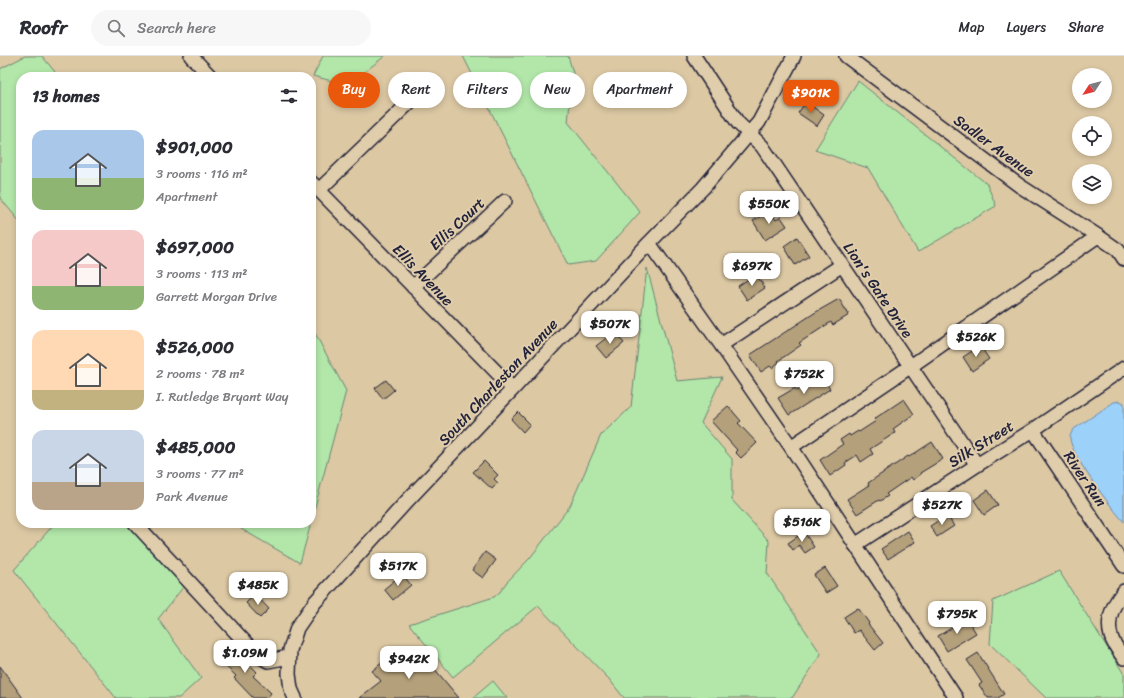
<!DOCTYPE html>
<meta charset="utf-8">
<style>
body{margin:0;font-family:Sriracha,sans-serif;background:#f7f7f7;color:#2b2b33;height:100vh;display:flex;flex-direction:column;font-size:15px;white-space:nowrap}
*{box-sizing:border-box;margin:0}
p{font-size:13px;color:#7c7c81}
.icon{flex:none;width:22px;height:22px;fill:none;stroke:currentColor;stroke-width:2;stroke-linecap:round;stroke-linejoin:round}
.map{position:relative;flex:1;overflow:hidden}
.side{position:absolute;left:16px;top:16px;width:300px;height:456px;display:flex;flex-direction:column;background:#fff;border-radius:16px;box-shadow:0 2px 6px #0003}
.side>*{flex:none}
.guide{position:absolute;left:328px;top:16px;width:380px;height:36px;display:flex;gap:8px}
.needle{width:26px;rotate:234deg}
.tools{position:absolute;left:1072px;top:12px;display:grid;gap:8px}
.tools a{display:grid;place-items:center;width:40px;height:40px;border-radius:50%;background:#fff;box-shadow:0 2px 6px #0003;font-size:20px}
.price{position:absolute;translate:-50% -34px;padding:0 9px;border-radius:8px;background:#fff;color:#222;font-size:13px;line-height:26px;filter:drop-shadow(0 1px 2px #0008)}
.price::after{content:'';position:absolute;left:50%;top:24px;width:12px;height:9px;margin-left:-6px;background:inherit;clip-path:polygon(0 0,100% 0,50% 100%)}
.price.selected{background:#ea580c;color:#fff}
ul{padding:0;list-style:none}
li{display:flex;align-items:center;gap:12px;height:100px;padding:0 16px}
li span{display:grid;place-items:center;flex:none;width:112px;height:80px;border-radius:12px;color:#555}
li>.icon{margin-inline-start:auto}
span .icon{width:48px;height:48px;fill:#fffc;stroke-width:1}
li b{font-size:17px}
h2{display:flex;justify-content:space-between;align-items:center;height:48px;padding:0 16px;font-size:17px}
.tag{padding:0 14px;border-radius:18px;background:#fff;box-shadow:0 2px 6px #0003;font-size:14px;line-height:36px}
.tag.selected{background:#ea580c;color:#fff}
header{display:flex;align-items:center;gap:24px;box-sizing:border-box;height:56px;padding:0 20px;background:#fff;border-bottom:1px solid #e1e1e2}
header strong{font-size:19px}
nav{display:flex;gap:22px;margin-inline-start:auto;font-size:14px}
.search{width:280px;height:36px;background:#f7f7f7;display:flex;align-items:center;gap:10px;box-sizing:border-box;padding:0 14px;border-radius:22px;color:#7c7c81;font-size:15px}
.map>svg:first-child{display:block}
</style>
<header>
<strong>Roofr</strong>
<div class="search"><svg class="icon" aria-label="search" viewBox="0 0 24 24"><circle cx="10" cy="10" r="6"/><path d="M15 15l6 6"/></svg>Search here</div>
<nav><a>Map</a><a>Layers</a><a>Share</a></nav>
</header>
<div class="map">
<svg width="1124" height="642" viewBox="0 0 1124 642">
<rect width="100%" height="100%" fill="#dcc8a3"/>
<filter id="ink" filterUnits="userSpaceOnUse"><feTurbulence type="fractalNoise" baseFrequency=".025" numOctaves="2"/><feDisplacementMap in="SourceGraphic" scale="8" xChannelSelector="R" yChannelSelector="G"/><feConvolveMatrix kernelMatrix="1 2 1 2 8 2 1 2 1" color-interpolation-filters="sRGB"/></filter>
<g filter="url(#ink)">
<path fill="#b2e7a9" stroke="#6a8472" d="M25,0H42L59,21H21V167L0,142V13Z
M323,0H385L347,29L313,20Z
M463,0H568L573,17L568,66L640,156L596,205L568,209Z
M858,25L987,128L996,150L918,196L868,112L815,94Z
M647,212L677,325L722,321L701,367L732,403V444L769,485L767,517L821,598L792,642H624L609,623L538,550L453,621L409,568L494,541L500,536L506,527L530,502L570,450L601,379L631,351Z
M311,270L346,335L311,466Z
M55,467H127L184,530L158,563L201,622L179,642H116L14,514Z
M231,467H311L300,507Z
M1059,515L1124,618V642H1046L990,588L993,545Z
M493,625L507,642H473Z"/>
<path fill="#9cd1fa" stroke="#6b8bae" d="M1120,345L1124,347V466C1111,451 1071,400 1070,382C1070,378 1072,376 1074,373L1114,346Z"/>
<path fill="#b4a07a" stroke="#22223b" d="M806,46L824,59L817,70L798,57Z
M770,154L776,164L781,161L787,170L765,184L753,165Z
M797,181L809,200L795,209L784,190Z
M756,218L765,232L747,244L738,230Z
M839,243L849,259L833,269L831,266L799,287L801,289L778,305L779,306L772,312L770,310L761,316L750,299L816,256Z
M614,276L624,287L606,302L596,290Z
M980,290L989,303L972,315L963,301Z
M821,319L830,333L789,359L778,342L795,332L797,335Z
M386,324L394,334L383,343L375,332Z
M904,343L914,358L893,373L895,377L870,393L873,398L861,406L857,399L845,407L846,409L830,420L820,404L843,388L840,384L849,378L850,380L858,375L859,376L876,365L874,363Z
M728,350L741,365L738,367L757,387L741,402L735,396L737,394L711,365Z
M518,356L530,368L523,376L511,363Z
M932,386L943,403L920,417L921,418L913,424L911,421L886,438L888,440L880,445L879,444L857,458L847,443L869,429L868,427L908,400L909,401Z
M484,405L498,419L494,423L498,427L492,433L473,416Z
M988,434L998,449L984,459L974,444Z
M947,459L954,470L937,481L930,470Z
M908,475L915,486L888,503L881,493Z
M804,476L814,491L805,497L799,489L793,494L788,487Z
M485,496L496,504L483,522L472,514Z
M825,512L837,530L826,537L814,519Z
M402,518L411,529L393,544L384,533Z
M255,538L269,553L260,562L246,547Z
M858,552L869,567L868,568L883,587L875,594L859,574L854,577L844,561Z
M967,563L976,577L947,595L938,580Z
M230,593L234,597L236,594L257,616L253,620L271,637L267,642H253L234,622L236,620L219,604Z
M396,595L405,606L414,599L418,604L423,599L459,642H359L381,625L372,615Z
M978,597L1004,638L998,642H988L979,629L982,627L967,604Z
M0,610L23,642H0Z"/>
<g fill="none" stroke-linecap="round" stroke-linejoin="round">
<g stroke="#22223b" stroke-width="16">
<path id="minor" d="M191,0L211,21
M694,0L738,67L762,90L977,409
M846,0L1020,130L1098,180L1118,194L1124,203
M311,126L513,333
M319,134L414,42
M649,187L721,289L791,391L956,642
M413,231L505,145
M721,289L842,209
M1033,374L1124,510
M791,391L911,310L1098,180
M135,467L256,598L268,605L289,601
M855,489L977,409L1033,374L1124,312
M1124,535C1114,547 1106,563 1111,580C1113,588 1119,595 1124,602
M295,642L291,633L289,618L290,594L297,572L315,546L407,445L513,333L649,187L703,132L759,66L794,0"/>
</g>
<use href="#minor" stroke="#e0cdab" stroke-width="13"/>
</g>
</g>
<g text-anchor="middle" stroke-width="4" stroke-linejoin="round" paint-order="stroke">
<g font-size="15" fill="#22223b" stroke="#e0cdab">
<text transform="translate(994 90) rotate(36)" y="5">Sadler Avenue</text>
<text transform="translate(457 168) rotate(-43)" y="5">Ellis Court</text>
<text transform="translate(423 219) rotate(46)" y="5">Ellis Avenue</text>
<text transform="translate(878 234) rotate(56)" y="5">Lion's Gate Drive</text>
<text transform="translate(498 326) rotate(-47)" y="5">South Charleston Avenue</text>
<text transform="translate(981 388) rotate(-32)" y="5">Silk Street</text>
<text transform="translate(1085 423) rotate(56)" y="5">River Run</text>
</g>
</g>
</svg>
<div class="tools">
<a><svg class="needle" viewBox="-14 -14 28 28"><path d="M0-13l5 13h-10z" fill="#e53935"/><path d="M0 13l5-13h-10z" fill="#7c7c81"/></svg></a>
<a><svg class="icon" aria-label="locate" viewBox="0 0 24 24"><circle cx="12" cy="12" r="6"/><path d="M12 2v4M12 18v4M2 12h4M18 12h4"/></svg></a>
<a><svg class="icon" aria-label="layers" viewBox="0 0 24 24"><path d="M12 4l9 5-9 5-9-5zM3 14l9 5 9-5"/></svg></a>
</div>
<b class="price selected" style="left:811px;top:58px">$901K</b>
<b class="price" style="left:769px;top:169px">$550K</b>
<b class="price" style="left:752px;top:231px">$697K</b>
<b class="price" style="left:610px;top:289px">$507K</b>
<b class="price" style="left:976px;top:302px">$526K</b>
<b class="price" style="left:804px;top:339px">$752K</b>
<b class="price" style="left:942px;top:470px">$527K</b>
<b class="price" style="left:802px;top:487px">$516K</b>
<b class="price" style="left:398px;top:531px">$517K</b>
<b class="price" style="left:258px;top:550px">$485K</b>
<b class="price" style="left:957px;top:579px">$795K</b>
<b class="price" style="left:245px;top:618px">$1.09M</b>
<b class="price" style="left:409px;top:624px">$942K</b>
<div class="guide">
<a class="tag selected">Buy</a>
<a class="tag">Rent</a>
<a class="tag">Filters</a>
<a class="tag">New</a>
<a class="tag">Apartment</a>
</div>
<section class="side">
<h2>13 homes<svg class="icon" aria-label="filters" viewBox="0 0 24 24"><path d="M4 7h16M4 17h16"/><circle cx="9" cy="7" r="2"/><circle cx="15" cy="17" r="2"/></svg></h2>
<ul>
<li><span style="background:linear-gradient(#a9c7e8 60%,#8fb573 0)"><svg class="icon" aria-label="home" viewBox="0 0 24 24"><path d="M3 11l9-7 9 7M6 9v11h12V9"/></svg></span><div><b>$901,000</b><p>3 rooms · 116 m²</p><p>Apartment</p></div></li>
<li><span style="background:linear-gradient(#f6c9c9 70%,#8fb573 0)"><svg class="icon" aria-label="home" viewBox="0 0 24 24"><path d="M3 11l9-7 9 7M6 9v11h12V9"/></svg></span><div><b>$697,000</b><p>3 rooms · 113 m²</p><p>Garrett Morgan Drive</p></div></li>
<li><span style="background:linear-gradient(#ffd9b3 75%,#c2b280 0)"><svg class="icon" aria-label="home" viewBox="0 0 24 24"><path d="M3 11l9-7 9 7M6 9v11h12V9"/></svg></span><div><b>$526,000</b><p>2 rooms · 78 m²</p><p>I. Rutledge Bryant Way</p></div></li>
<li><span style="background:linear-gradient(#c9d6e8 65%,#b9a48a 0)"><svg class="icon" aria-label="home" viewBox="0 0 24 24"><path d="M3 11l9-7 9 7M6 9v11h12V9"/></svg></span><div><b>$485,000</b><p>3 rooms · 77 m²</p><p>Park Avenue</p></div></li>
</ul>
</section>
</div>
